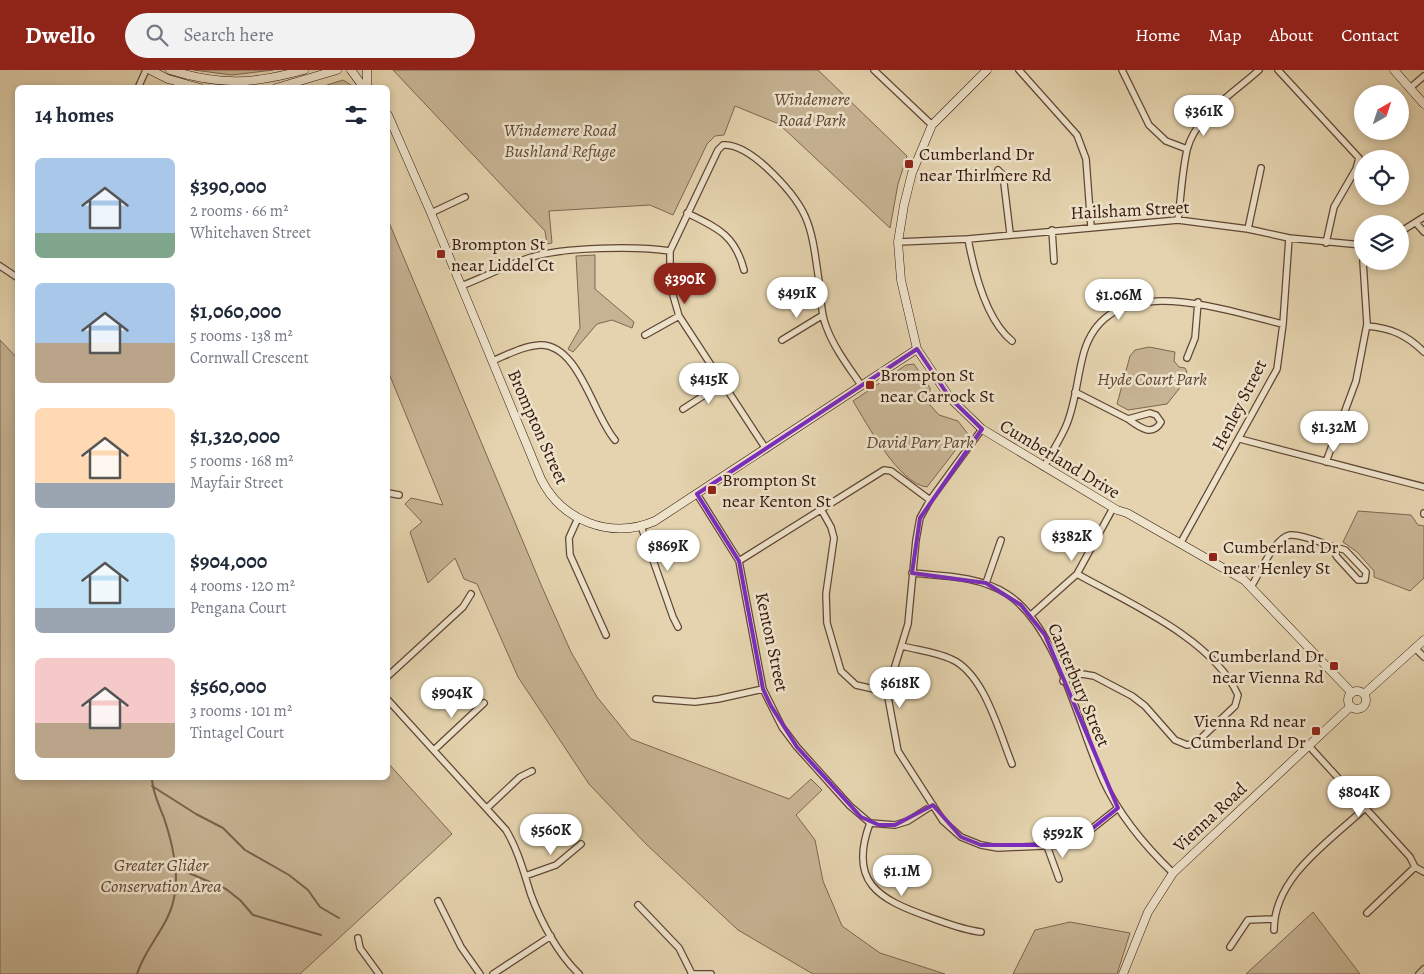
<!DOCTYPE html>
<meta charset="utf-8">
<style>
body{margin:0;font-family:Alegreya,serif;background:#f2f2f3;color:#1f2937;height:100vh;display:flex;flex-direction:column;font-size:19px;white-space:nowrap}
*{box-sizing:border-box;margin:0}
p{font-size:16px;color:#747a83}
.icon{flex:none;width:28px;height:28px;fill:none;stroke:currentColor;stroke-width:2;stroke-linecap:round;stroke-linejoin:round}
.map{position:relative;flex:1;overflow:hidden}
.sheet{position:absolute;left:15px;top:15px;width:375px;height:695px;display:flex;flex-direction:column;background:#fff;border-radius:8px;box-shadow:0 2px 8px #0003}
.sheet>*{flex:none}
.needle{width:32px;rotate:39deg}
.controls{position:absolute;left:1354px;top:15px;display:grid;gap:10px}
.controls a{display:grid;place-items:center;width:55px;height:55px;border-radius:50%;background:#fff;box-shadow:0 2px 8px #0003;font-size:25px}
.price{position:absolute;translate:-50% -42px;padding:0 11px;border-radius:18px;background:#fff;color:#222;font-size:16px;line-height:32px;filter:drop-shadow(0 1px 2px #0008)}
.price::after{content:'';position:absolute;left:50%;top:30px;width:15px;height:11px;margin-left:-8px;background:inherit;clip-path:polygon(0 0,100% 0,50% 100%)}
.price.active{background:#8f2418;color:#fff}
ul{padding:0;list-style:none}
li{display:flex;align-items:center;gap:15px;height:125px;padding:0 20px}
li span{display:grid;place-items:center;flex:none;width:140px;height:100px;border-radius:8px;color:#555}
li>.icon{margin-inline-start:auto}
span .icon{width:60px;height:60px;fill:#fffc;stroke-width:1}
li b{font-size:21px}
h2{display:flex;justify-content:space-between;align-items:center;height:60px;padding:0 20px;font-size:21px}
header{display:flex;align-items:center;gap:30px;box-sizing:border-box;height:70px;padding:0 25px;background:#8f2418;color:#fff}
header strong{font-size:24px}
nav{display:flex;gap:28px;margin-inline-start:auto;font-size:18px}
.search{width:350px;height:45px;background:#f2f2f3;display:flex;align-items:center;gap:12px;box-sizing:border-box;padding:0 18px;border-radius:28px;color:#747a83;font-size:19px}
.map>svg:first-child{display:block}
</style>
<header>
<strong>Dwello</strong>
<div class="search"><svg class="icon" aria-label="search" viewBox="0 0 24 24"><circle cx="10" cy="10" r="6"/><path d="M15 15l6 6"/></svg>Search here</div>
<nav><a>Home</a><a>Map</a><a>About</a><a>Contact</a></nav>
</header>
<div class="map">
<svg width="1424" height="904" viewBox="0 0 1424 904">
<rect width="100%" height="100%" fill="#e4d3ae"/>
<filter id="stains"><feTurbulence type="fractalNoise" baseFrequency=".004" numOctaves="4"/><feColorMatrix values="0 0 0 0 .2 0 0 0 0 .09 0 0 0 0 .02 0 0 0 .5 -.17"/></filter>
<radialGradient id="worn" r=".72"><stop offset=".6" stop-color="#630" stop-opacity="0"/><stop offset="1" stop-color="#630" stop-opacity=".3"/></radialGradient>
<path fill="#c6b393" stroke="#7e6550" d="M194,0H273L232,5Z
M393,0H818L907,86L898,114L890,158L779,54L735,36L724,65L715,66L707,74L673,145L650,135L549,141L552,173L547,174L545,161Z
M343,10L354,17H321Z
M388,150L542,517L571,582L597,627L631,669L789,729L811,709L822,720L796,745L815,770L823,811L842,856L880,883L945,904H813L738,860L646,774L589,714L518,607L477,514L464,509L455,488L428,513L410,462L422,452L405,434L411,428L443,435L388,301Z
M595,185V219L634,252L632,258L612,250L597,254L573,282L568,279L580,258L576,186Z
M0,270L18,289V708H388V693L452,764L300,904H0Z
M1149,277L1175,282L1174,291L1179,297L1185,298L1187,302L1179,319L1167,334L1128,340L1117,334L1130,286L1135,280Z
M914,294L930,318V335L939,345L958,351L968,364L927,417C899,414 867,354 853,331L906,295Z
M1358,441L1411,445L1418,455L1424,456V508L1410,521L1374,507V501L1357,482L1343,472Z
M1313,842L1360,904H1246Z
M1070,852L1130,863L1117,904H1013L1035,860Z"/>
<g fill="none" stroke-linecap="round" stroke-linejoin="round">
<path stroke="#7a614d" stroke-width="2" d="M152,716L196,744L223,758L245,780L289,805L308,820L320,837L339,848
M176,793L189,803L226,819L240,830L253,845L321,865
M137,904C145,877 169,856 174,828C180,802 172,772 164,748C159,735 152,721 152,708"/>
<g stroke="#614635" stroke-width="8">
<path id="street" d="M874,0L932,55
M1019,0L1077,65L1086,89L1091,157
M1122,0L1149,55L1166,71L1187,79
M1278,0L1359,88L1356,99L1334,137L1326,173
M138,18L146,0
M1410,18L1424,6
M998,100L1003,105L1010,163
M431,143L465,127
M687,143C718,158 735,165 744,200
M1178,150C1181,127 1182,102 1187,80C1195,46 1235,22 1259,0
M1416,153L1424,162
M1248,159L1261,98
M1052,160L1054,191
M1400,162L1424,147
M968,169C974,201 986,250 1012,271
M898,172L968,169L1178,150L1248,159L1289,168L1362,175
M1361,176L1362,185
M0,196L18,208
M461,216C485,207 508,194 532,187C563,177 638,176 670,181
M1367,256C1391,258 1407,265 1424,282
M645,265L679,246
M782,270L823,245
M1187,288L1195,268L1198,232
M492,291C507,285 523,276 540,275C579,274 593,345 615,370
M1075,322L1128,349
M683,339L723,313
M1150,343L1156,345L1161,352C1152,368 1138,356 1128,349Z
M982,359L930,430L920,448L916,470L908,554L887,622L898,681L943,751L961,767L981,775L998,778L1064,775L1079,769L1118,738
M1240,369L1424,417
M766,379L679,246L670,215V181L718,80L723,75C738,74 755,87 766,97C813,141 811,158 820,218C821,231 821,244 826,256C834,278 848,296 861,315
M1326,392L1356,311L1367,254L1363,191
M1044,397C1051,383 1060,370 1066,356C1076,333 1077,306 1084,282C1109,197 1225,241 1283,254
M388,423L399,425
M697,424L739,491L763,619L782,657L797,677L850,736L870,753L895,755L908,751L933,735
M822,441L831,457L834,468L826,524L827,553L841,601L856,615L887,622
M1424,444V443
M578,448L569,468L570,485L606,565
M641,456L673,547L678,557
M1180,474L1277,299L1283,254L1289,168
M1331,476L1345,480L1366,502L1365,510H1358L1337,487Z
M739,491L884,400L891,401L930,430
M912,503C945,506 979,506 1007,524C1058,557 1078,655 1103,710C1119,745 1145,776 1173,803
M986,513L1001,470
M1251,517C1259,504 1275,467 1290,465C1302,464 1319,472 1331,476
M1031,545L1077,504L1113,438
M902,576C917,580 936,582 951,589C984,603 999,662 1012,694
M1415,578L1424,587
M388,606L463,537L471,524
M1063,611L1082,604L1094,606L1132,626L1145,636L1175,670L1187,675L1196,673L1235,636L1238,625C1213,569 1129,533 1077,504
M656,629L695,632L718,629L763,619
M388,630L506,760C518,780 524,803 531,825C541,852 558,884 579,904
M1309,676L1410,787L1415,797L1424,802
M434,680L484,633
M487,738L520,707L532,701
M870,753C848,812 878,829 929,847C946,853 963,860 981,862
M1047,776L1059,809
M525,806L556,795L581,774
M438,831L461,877L480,904
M638,835L679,878L692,904
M1367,843L1415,797
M1274,860C1274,807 1329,772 1365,738
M358,868L360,878L379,904
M1230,877L1248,850L1274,849
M493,904L551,866
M691,904H711
M1419,904L1424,899"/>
</g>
<g stroke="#35170d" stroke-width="9">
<path id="secondary" d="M150,0L168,9L200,18
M170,0C221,16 253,14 304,0
M351,0L364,18
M987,0L932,55L912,103L904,135L898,172L901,210L917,279L950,328L982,359L1117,440L1127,443L1244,510L1352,623
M1394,0L1424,34
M276,18L337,0
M367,18V0
M388,45L431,143L541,409C562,451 611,470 655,451L917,279
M1348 630a9 9 0 1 1 18 0a9 9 0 1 1-18 0Z
M1364,624L1424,570
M1123,904L1148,842L1173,803L1351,636"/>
</g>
<use href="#street" stroke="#ede2ca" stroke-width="5.5"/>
<use href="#secondary" stroke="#ede2ca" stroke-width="8"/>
</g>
<path fill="none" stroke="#7b2cbf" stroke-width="4" stroke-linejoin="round" d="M917,279L950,328L982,359L920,448L912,503L986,513L1021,535L1045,565L1118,738L1079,769L1064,775H981L961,767L933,735L895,755H879L861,747L797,677L771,636L763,619L739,491L697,424Z"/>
<g fill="#8f2418" stroke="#ede2ca" stroke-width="2">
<rect x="904" y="89" width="10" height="10" rx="2.5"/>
<rect x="436" y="179" width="10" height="10" rx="2.5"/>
<rect x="865" y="310" width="10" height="10" rx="2.5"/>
<rect x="707" y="415" width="10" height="10" rx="2.5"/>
<rect x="1208" y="482" width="10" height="10" rx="2.5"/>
<rect x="1329" y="591" width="10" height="10" rx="2.5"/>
<rect x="1311" y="656" width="10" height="10" rx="2.5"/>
</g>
<g text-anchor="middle" stroke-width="5" stroke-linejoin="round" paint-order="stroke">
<g font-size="18" font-style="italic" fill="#604635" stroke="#ede2ca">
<text x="812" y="35">Windemere<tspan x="812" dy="21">Road Park</tspan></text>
<text x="560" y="66">Windemere Road<tspan x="560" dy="21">Bushland Refuge</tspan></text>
<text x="1152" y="315">Hyde Court Park</text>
<text x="920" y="378">David Parr Park</text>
<text x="161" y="801">Greater Glider<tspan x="161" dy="21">Conservation Area</tspan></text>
</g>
<g font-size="18" fill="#35170d" stroke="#ede2ca" text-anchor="start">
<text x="919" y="90">Cumberland Dr<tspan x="919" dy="21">near Thirlmere Rd</tspan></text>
<text x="451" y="180">Brompton St<tspan x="451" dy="21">near Liddel Ct</tspan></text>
<text x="880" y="311">Brompton St<tspan x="880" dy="21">near Carrock St</tspan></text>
<text x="722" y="416">Brompton St<tspan x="722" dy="21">near Kenton St</tspan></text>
<text x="1223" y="483">Cumberland Dr<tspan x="1223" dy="21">near Henley St</tspan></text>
<text x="1324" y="592" text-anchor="end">Cumberland Dr<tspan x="1324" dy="21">near Vienna Rd</tspan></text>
<text x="1306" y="657" text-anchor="end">Vienna Rd near<tspan x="1306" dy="21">Cumberland Dr</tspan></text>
</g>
<g font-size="18" fill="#35170d" stroke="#ede2ca">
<text transform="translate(1130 140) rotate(-3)" y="6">Hailsham Street</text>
<text transform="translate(1239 335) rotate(-63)" y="6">Henley Street</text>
<text transform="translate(538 357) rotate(66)" y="6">Brompton Street</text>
<text transform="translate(1060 389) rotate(31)" y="6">Cumberland Drive</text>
<text transform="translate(772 572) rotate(78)" y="6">Kenton Street</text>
<text transform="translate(1079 615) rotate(67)" y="6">Canterbury Street</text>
<text transform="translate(1210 747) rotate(-43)" y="6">Vienna Road</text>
</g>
</g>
<rect width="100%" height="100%" filter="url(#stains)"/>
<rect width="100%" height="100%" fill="url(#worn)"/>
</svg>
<div class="controls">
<a><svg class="needle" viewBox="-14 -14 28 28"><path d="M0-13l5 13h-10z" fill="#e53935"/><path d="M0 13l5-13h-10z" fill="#747a83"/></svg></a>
<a><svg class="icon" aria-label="locate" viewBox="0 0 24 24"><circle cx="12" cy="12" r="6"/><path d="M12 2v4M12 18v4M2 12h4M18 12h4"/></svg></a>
<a><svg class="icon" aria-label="layers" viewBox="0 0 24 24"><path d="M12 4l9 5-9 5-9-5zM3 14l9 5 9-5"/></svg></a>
</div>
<b class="price" style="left:1204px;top:67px">$361K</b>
<b class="price active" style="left:685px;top:235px">$390K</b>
<b class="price" style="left:797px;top:249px">$491K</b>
<b class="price" style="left:1119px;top:251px">$1.06M</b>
<b class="price" style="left:709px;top:335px">$415K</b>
<b class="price" style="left:1334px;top:383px">$1.32M</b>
<b class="price" style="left:1072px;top:492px">$382K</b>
<b class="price" style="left:668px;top:502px">$869K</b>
<b class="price" style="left:900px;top:639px">$618K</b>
<b class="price" style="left:452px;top:649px">$904K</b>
<b class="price" style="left:1359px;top:748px">$804K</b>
<b class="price" style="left:551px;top:786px">$560K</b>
<b class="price" style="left:1063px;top:789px">$592K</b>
<b class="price" style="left:902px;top:827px">$1.1M</b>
<section class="sheet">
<h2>14 homes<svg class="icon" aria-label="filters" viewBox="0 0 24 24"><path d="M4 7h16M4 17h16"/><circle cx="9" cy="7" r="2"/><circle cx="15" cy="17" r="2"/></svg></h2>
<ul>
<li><span style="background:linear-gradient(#a9c7e8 75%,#7fa58c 0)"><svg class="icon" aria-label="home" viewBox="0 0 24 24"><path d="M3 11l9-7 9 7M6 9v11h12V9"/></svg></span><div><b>$390,000</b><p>2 rooms · 66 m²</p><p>Whitehaven Street</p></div></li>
<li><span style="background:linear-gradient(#a9c7e8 60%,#b9a48a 0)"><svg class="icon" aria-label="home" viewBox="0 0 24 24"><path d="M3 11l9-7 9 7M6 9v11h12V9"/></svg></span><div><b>$1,060,000</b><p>5 rooms · 138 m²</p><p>Cornwall Crescent</p></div></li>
<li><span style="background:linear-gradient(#ffd9b3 75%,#9aa5b1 0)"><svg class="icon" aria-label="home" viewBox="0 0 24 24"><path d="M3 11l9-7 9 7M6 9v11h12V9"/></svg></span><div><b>$1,320,000</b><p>5 rooms · 168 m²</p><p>Mayfair Street</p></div></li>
<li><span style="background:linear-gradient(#bfe0f5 75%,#9aa5b1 0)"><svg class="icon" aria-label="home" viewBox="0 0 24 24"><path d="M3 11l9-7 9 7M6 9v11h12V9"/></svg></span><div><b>$904,000</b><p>4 rooms · 120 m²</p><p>Pengana Court</p></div></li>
<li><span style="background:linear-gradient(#f6c9c9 65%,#b9a48a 0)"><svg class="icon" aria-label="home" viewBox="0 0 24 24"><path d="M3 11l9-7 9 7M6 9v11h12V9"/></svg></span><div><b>$560,000</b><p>3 rooms · 101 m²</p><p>Tintagel Court</p></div></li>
</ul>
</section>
</div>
